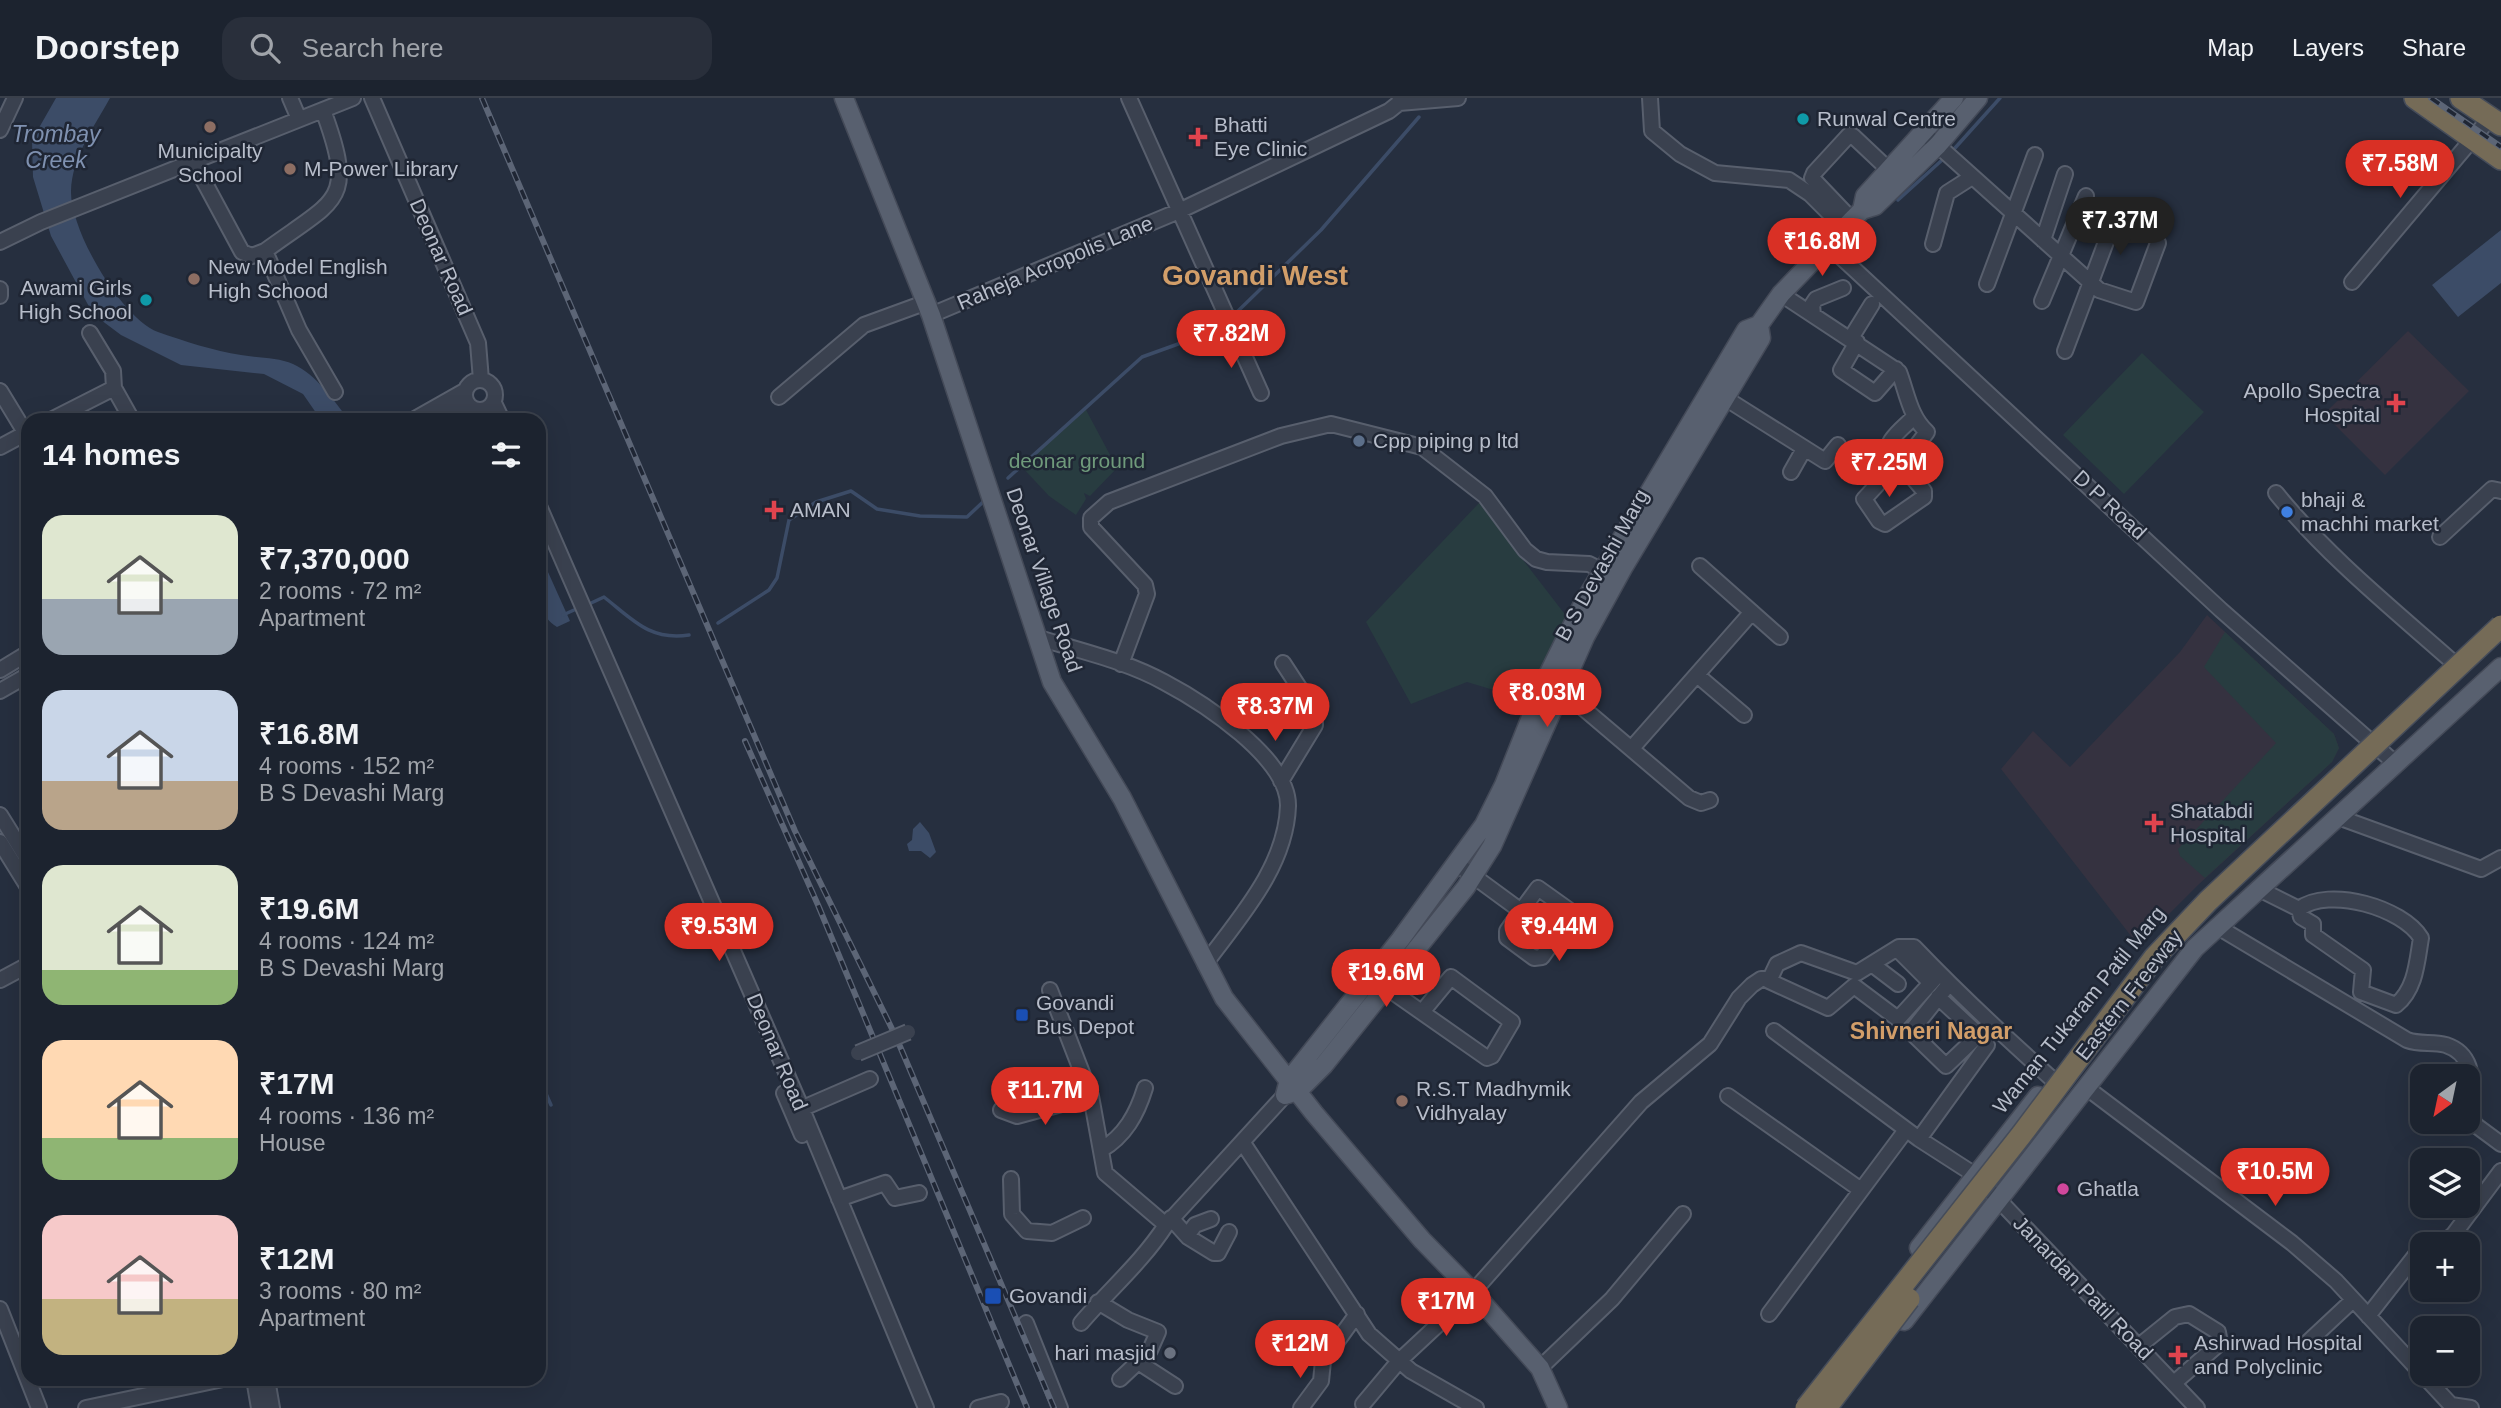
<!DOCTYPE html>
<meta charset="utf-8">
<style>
body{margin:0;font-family:Helvetica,sans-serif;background:#292f3b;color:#f1f3f6;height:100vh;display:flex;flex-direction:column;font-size:26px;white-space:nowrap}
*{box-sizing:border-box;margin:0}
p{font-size:23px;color:#a0a4aa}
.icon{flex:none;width:38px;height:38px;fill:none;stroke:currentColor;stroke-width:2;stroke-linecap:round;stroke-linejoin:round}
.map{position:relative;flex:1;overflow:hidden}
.sheet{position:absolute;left:21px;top:315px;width:525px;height:973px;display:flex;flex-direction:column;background:#1c232f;border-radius:21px;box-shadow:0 7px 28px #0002,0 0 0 2px #3a404b}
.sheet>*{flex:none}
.needle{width:46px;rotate:213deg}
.buttons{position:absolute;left:2410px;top:966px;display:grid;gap:14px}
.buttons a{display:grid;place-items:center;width:70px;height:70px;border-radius:14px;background:#1c232f;box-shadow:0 7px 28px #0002,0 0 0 2px #3a404b;font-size:35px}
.price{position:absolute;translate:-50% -60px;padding:0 16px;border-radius:24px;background:#d93025;color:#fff;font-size:23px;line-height:46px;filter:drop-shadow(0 2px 4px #0008)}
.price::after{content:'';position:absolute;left:50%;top:42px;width:21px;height:16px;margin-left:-10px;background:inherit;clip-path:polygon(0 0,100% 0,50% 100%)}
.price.active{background:#222;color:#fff}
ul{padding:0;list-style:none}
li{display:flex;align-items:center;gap:21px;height:175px;padding:0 21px}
li span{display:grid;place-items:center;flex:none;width:196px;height:140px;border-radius:21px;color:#555}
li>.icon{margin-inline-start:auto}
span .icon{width:84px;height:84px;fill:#fffc;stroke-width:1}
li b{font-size:30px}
h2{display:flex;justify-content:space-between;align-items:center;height:84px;padding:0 21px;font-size:30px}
header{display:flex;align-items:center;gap:42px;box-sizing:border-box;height:98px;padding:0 35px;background:#1c232f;border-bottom:2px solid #3a404b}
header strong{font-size:33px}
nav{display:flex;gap:38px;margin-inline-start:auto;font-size:24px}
.search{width:490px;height:63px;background:#292f3b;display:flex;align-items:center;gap:18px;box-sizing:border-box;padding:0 24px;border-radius:21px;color:#a0a4aa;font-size:26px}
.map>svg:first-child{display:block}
</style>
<header>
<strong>Doorstep</strong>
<div class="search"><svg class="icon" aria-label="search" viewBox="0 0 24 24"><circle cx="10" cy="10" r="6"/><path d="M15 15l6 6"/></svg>Search here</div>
<nav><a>Map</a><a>Layers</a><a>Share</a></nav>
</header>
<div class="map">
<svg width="2501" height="1310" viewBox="0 0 2501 1310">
<rect width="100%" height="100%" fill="#262f3f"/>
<path fill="#353240" d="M2408,233L2469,293L2385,377L2324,316Z
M2207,517L2334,636L2339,650L2332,664L2198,787L2138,847L2001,671L2033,633L2070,669L2180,554Z"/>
<path fill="#283c40" d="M2142,255L2204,314L2124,396L2063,337Z
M1085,310L1117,370L1090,398L1084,395L1086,401L1076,417L1049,398L1021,368Z
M1479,405L1567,519L1540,606L1467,584L1411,606L1366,524Z
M2225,534L2334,636L2339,650L2332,664L2205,780L2180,758L2178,751L2276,645L2204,569Z"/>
<path fill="#3c4c67" d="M56,0H110C94,29 72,59 71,93C70,132 121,220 158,234C184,243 214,253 241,257C257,260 278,259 293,266C317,277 333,302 349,322H321L303,296L264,276L181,267L121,237L93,216L51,138L33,79L32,42Z
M2501,132V185L2458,219L2432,187Z
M539,454L570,523L557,529C531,513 539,482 539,454Z
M920,724L929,735L936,754L930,760L921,753H909L907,746L912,742L913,731Z"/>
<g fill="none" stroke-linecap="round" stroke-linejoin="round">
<path stroke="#3c4c67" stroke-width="3.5" d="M1955,50L2000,0
M1898,102L1941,63
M1237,214L1321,132L1419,19
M1008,380L1142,259L1217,232
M589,506L604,499C633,522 650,543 689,537
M563,517L574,512
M718,525L769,492L777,480L789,422L816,404L851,393L877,411L920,418L967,419L984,403
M539,980L551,1007"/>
<g stroke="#585f6d" stroke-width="18">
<path id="minor" d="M290,0L299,21
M372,0L478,245L481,282
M1129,0L1261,295
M1650,0L1652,33L1680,56L1715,75L1789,82L1810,96L1844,130
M1399,5L1458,0
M0,32L15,0
M1924,35L2099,192L2136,204L2158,145
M193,63L242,154L252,158L265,153C337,100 357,105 323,12
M1852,122L1812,80L1814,75L1849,37L1853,38L1888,71
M2043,142L2065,76
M0,144L41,124L353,0
M1827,146L2221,512L2395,665
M1933,146L1947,95L1972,79
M265,153L299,232L335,294
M2352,184L2490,20
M1987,186L2035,57
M0,191V198
M1781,196L1899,274C1907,295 1910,319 1927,334L1902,367L1924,393V399L1885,426L1879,423L1864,401L1877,387L1878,372L1887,364C1883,343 1901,332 1914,319
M2042,203L2086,98
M931,217L1179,113L1389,13L1399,5L1400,0
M1813,217L1812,207L1816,201L1843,190
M90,235L113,273L114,290L132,322
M1851,240L1872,206
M1857,244L1841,272L1875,295L1896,271
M2065,253L2115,120
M465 297a15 15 0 1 1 30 0a15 15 0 1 1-30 0Z
M0,293L28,339
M779,299L864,227L927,204
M1725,300L1825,363L1838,347
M494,305L502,322
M51,322L114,290
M413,322L466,292
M438,322L468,307
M0,349L28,334
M1791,374L1804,351
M2276,395C2328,459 2393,511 2455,566
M539,408L802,1011L926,1310
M2440,439L2492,391L2501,393
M1700,468L1780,539
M1039,540C1080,553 1126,563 1164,584C1202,604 1289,660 1288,708C1286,769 1239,820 1205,866
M1121,566L1147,496L1145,487L1091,429V420L1109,404L1281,338L1331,326L1422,349L1485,398L1525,452L1536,461L1547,464L1589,466L1611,477
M0,572L28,555
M1697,577L1744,617
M1556,587L1689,700L1701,705L1710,702
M0,593L28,577
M1632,650L1752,514
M1281,683L1315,627V614L1283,565
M0,717L28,762
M2338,719L2481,771L2501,760
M0,744L28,789
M1457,766L1521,813L1507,833V840L1534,860L1542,859L1573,815L1538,790L1521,813
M2261,792L2299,811C2329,788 2403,810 2421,840C2417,863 2416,891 2396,907L2361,894L2363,872L2313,837V826L2301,819L2299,811
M2218,829L2407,942C2420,947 2433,943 2446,947C2482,959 2468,998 2474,1026L2501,1046
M1897,851L1931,885
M1873,867L1898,886
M1939,876L1898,921L1854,888L1828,910L1769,883L1777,866L1801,855L1857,875L1899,849H1914C1958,895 2004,938 2052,981
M1370,878L1487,960L1492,958L1512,924L1451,879L1422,914
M0,882L28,867
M1949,886L1913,931V936L1946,968L1990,926
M1050,892L1091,998L1105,1075L1166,1127L1285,997
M1938,899L1979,937
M1774,933L1919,1041L1975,1077L2197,1310
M2087,990L2292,1145L2336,1183L2451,1307L2471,1310
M784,995L802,1037
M1728,998L1861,1092
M1001,1012L1017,1018L1091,998
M794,1014L870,981
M1919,1041L1987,947
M1243,1045L1369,1236L1411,1273L1476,1310
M1101,1052C1125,1038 1137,1016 1145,990
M1011,1081L1012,1116L1027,1133L1052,1135L1083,1120
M839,1101L885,1085L895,1100L919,1095
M1171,1120L1188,1139L1214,1155H1218L1229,1134
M1187,1138L1195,1127L1211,1121
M2426,1146L2446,1143L2454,1136L2501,1073
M1098,1204L1128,1222L1158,1234L1150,1252L1138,1264L1175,1288
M0,1211L39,1310
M1769,1216L1906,1032
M2368,1218L2422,1149
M1026,1225L1060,1310
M1081,1225C1110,1191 1142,1164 1166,1127
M2307,1245L2353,1202
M2139,1248L2175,1219L2189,1216L2218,1234L2220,1245L2174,1285
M1540,1270L1612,1201L1683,1116
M254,1281L259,1310
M267,1281L272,1310
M1120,1281L1138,1264
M1363,1306L1399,1263L1473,1194L1641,1004L1710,946L1739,900L1752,887L1761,881H1769
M86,1310L223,1281
M978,1310L1001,1304
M1301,1310L1321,1283L1323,1263L1357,1216"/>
</g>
<g stroke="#444a58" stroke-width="21">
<path id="major" d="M844,0L931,217L1052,584L1122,700L1224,900L1314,1015L1422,1142L1473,1194L1540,1270L1558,1310
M1862,112L1865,98L1954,0
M1288,996L1299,992L1324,967L1466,789L1492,748L1585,539L1624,468L1761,240L1759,227
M1285,997L1289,982L1400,842L1484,727L1504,687L1547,579L1584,504L1746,232L1759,227L1781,196L1852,122L1862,112L1875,108L1938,47L1978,0
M1919,1150L2038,998
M1904,1223L2195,850L2501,569"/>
</g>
<g stroke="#454c5a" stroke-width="24">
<path id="highway" d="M2415,0L2501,61
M2461,0L2501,27"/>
</g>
<use href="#minor" stroke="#3a414f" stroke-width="14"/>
<use href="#major" stroke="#58606f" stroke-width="18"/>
<use href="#highway" stroke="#756b57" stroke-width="21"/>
<g stroke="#5c6576" stroke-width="6">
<path id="rail" d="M482,0L795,733L896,939L1054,1310
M2431,0L2501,49
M745,643L818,807L1027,1310"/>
</g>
<use href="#rail" stroke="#1f2634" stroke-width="3.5" stroke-dasharray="10" stroke-linecap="butt"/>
<g stroke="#585f6d" stroke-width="18" stroke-linecap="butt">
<path id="minor-bridge" d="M858,955L908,934"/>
</g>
<g stroke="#454c5a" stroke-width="24" stroke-linecap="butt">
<path id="highway-bridge" d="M1806,1310L2022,1036L2154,860L2208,803L2501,528
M1826,1310L1909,1201"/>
</g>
<use href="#minor-bridge" stroke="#3a414f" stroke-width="14"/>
<use href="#highway-bridge" stroke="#756b57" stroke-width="21"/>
</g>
<g fill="#0f9aa8" stroke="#1f2634" stroke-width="2.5">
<circle cx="1803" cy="21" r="7"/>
<circle cx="146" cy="202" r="7"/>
</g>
<g fill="#8d6e63" stroke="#1f2634" stroke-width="2.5">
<circle cx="210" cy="29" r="7"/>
<circle cx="290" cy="71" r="7"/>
<circle cx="194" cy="181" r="7"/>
<circle cx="1402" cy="1003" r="7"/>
</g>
<g fill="#e0444e" stroke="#1f2634" stroke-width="2.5">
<path d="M1194.5 28.5h7v7h7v7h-7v7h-7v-7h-7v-7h7z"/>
<path d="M2392.5 294.5h7v7h7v7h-7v7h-7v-7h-7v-7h7z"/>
<path d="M770.5 401.5h7v7h7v7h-7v7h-7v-7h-7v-7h7z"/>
<path d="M2150.5 714.5h7v7h7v7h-7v7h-7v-7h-7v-7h7z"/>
<path d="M2174.5 1246.5h7v7h7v7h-7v7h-7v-7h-7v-7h7z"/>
</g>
<circle fill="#5c6f8a" stroke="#1f2634" stroke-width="2.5" cx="1359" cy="343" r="7"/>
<circle fill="#3f7fe0" stroke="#1f2634" stroke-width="2.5" cx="2287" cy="414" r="7"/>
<g fill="#1a4fb4" stroke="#1f2634" stroke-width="2.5">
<rect x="1015" y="910" width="14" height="14" rx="3.5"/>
<rect x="984" y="1189" width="18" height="18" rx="3.5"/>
</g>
<circle fill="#d1479c" stroke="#1f2634" stroke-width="2.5" cx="2063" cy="1091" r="7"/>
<circle fill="#6b7280" stroke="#1f2634" stroke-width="2.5" cx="1170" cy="1255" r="7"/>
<g text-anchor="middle" stroke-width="5" stroke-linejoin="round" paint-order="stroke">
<g font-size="21" fill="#b7bdca" stroke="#1f2634" text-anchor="start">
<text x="1817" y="28">Runwal Centre</text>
<text x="1214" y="34">Bhatti<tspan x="1214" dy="24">Eye Clinic</tspan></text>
<text x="210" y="60" text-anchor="middle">Municipalty<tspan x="210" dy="24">School</tspan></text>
<text x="304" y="78">M-Power Library</text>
<text x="208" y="176">New Model English<tspan x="208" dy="24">High Schood</tspan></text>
<text x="132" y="197" text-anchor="end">Awami Girls<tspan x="132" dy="24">High School</tspan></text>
<text x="2380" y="300" text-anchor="end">Apollo Spectra<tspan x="2380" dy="24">Hospital</tspan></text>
<text x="1373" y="350">Cpp piping p ltd</text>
<text x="2301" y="409">bhaji &amp;<tspan x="2301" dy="24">machhi market</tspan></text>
<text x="790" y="419">AMAN</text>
<text x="2170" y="720">Shatabdi<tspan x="2170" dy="24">Hospital</tspan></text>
<text x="1036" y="912">Govandi<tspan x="1036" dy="24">Bus Depot</tspan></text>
<text x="1416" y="998">R.S.T Madhymik<tspan x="1416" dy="24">Vidhyalay</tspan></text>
<text x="2077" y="1098">Ghatla</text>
<text x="1009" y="1205">Govandi</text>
<text x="2194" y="1252">Ashirwad Hospital<tspan x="2194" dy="24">and Polyclinic</tspan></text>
<text x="1156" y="1262" text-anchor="end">hari masjid</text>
</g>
<g font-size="21" fill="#b7bdca" stroke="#1f2634">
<text transform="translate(441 159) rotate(66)" y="7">Deonar Road</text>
<text transform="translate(1055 165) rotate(-23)" y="7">Raheja Acropolis Lane</text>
<text transform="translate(2110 407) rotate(43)" y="7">D P Road</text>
<text transform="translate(1602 467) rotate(-61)" y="7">B S Devashi Marg</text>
<text transform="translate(1044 482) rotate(71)" y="7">Deonar Village Road</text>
<text transform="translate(2129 897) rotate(-52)" y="7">Eastern Freeway</text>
<text transform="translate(2079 912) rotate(-51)" y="7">Waman Tukaram Patil Marg</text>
<text transform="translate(777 954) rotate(67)" y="7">Deonar Road</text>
<text transform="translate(2083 1190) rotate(46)" y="7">Janardan Patil Road</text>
</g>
<g font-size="21" fill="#6f9a7b" stroke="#1f2634">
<text x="1077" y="370">deonar ground</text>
</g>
<g font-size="23" font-style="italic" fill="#7f91b0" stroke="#1f2634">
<text x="56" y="44">Trombay<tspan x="56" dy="26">Creek</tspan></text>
</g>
<g font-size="23" font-weight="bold" fill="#d29e69" stroke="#1f2634">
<text x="1931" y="941">Shivneri Nagar</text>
</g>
<g font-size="28" font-weight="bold" fill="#d29e69" stroke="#1f2634">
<text x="1255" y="187">Govandi West</text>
</g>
</g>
</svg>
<div class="buttons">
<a><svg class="needle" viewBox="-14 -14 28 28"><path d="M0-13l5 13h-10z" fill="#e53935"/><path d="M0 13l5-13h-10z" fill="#a0a4aa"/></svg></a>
<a><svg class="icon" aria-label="layers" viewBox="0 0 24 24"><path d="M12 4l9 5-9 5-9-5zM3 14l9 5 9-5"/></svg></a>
<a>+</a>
<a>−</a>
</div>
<b class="price" style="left:2400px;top:102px">₹7.58M</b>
<b class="price active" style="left:2120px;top:159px">₹7.37M</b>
<b class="price" style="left:1822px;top:180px">₹16.8M</b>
<b class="price" style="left:1231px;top:272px">₹7.82M</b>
<b class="price" style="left:1889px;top:401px">₹7.25M</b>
<b class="price" style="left:1547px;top:631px">₹8.03M</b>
<b class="price" style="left:1275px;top:645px">₹8.37M</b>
<b class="price" style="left:719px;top:865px">₹9.53M</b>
<b class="price" style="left:1559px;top:865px">₹9.44M</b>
<b class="price" style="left:1386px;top:911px">₹19.6M</b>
<b class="price" style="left:1045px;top:1029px">₹11.7M</b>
<b class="price" style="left:2275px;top:1110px">₹10.5M</b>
<b class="price" style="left:1446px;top:1240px">₹17M</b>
<b class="price" style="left:1300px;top:1282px">₹12M</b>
<section class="sheet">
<h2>14 homes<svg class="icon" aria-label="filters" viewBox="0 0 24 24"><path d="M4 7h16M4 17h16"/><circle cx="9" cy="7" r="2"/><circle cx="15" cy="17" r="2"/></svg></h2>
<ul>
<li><span style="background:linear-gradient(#dfe7d0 60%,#9aa5b1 0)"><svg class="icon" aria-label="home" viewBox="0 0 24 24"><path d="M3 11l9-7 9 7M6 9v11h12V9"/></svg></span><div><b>₹7,370,000</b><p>2 rooms · 72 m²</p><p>Apartment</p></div></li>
<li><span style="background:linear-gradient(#c9d6e8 65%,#b9a48a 0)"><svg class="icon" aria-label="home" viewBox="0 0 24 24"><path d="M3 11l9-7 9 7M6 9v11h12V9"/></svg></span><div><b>₹16.8M</b><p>4 rooms · 152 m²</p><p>B S Devashi Marg</p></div></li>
<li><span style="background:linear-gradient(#dfe7d0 75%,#8fb573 0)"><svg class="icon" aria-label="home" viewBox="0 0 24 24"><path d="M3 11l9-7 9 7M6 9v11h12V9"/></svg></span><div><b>₹19.6M</b><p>4 rooms · 124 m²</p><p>B S Devashi Marg</p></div></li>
<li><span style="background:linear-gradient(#ffd9b3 70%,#8fb573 0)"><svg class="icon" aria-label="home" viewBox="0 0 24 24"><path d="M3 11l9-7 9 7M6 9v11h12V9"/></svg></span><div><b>₹17M</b><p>4 rooms · 136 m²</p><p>House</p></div></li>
<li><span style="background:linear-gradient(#f6c9c9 60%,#c2b280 0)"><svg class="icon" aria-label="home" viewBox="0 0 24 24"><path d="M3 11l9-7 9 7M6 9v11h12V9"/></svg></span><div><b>₹12M</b><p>3 rooms · 80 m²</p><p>Apartment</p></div></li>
</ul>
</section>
</div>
